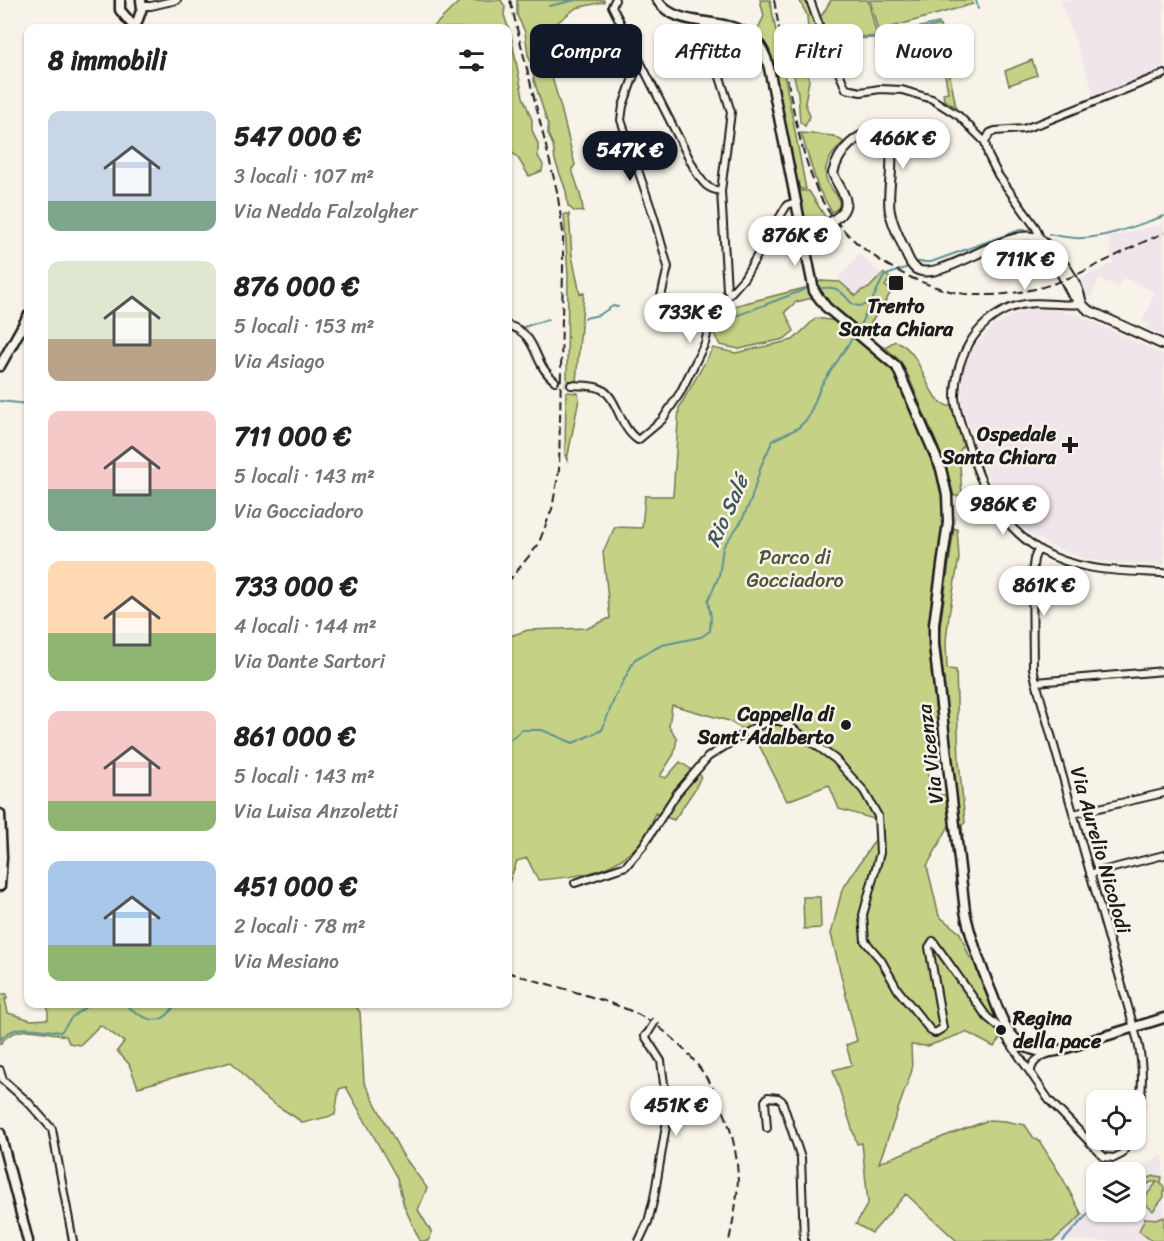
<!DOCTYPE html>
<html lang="it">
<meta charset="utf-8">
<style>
body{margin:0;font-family:Sriracha,sans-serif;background:#f6f6f6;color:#222;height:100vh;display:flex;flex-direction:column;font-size:22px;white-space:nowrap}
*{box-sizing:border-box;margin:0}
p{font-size:20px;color:#767676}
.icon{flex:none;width:33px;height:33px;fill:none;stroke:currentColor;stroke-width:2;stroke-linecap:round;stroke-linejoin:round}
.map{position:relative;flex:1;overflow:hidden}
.drawer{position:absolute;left:24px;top:24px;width:488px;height:984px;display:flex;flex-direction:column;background:#fff;border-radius:12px;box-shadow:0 2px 4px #0004}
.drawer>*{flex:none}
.top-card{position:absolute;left:530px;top:24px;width:544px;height:54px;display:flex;gap:12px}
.tools{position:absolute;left:1086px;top:1090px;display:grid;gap:12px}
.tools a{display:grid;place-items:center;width:60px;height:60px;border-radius:12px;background:#fff;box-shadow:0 2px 4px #0004;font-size:30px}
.price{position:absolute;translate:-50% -51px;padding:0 14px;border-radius:21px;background:#fff;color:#222;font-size:20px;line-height:39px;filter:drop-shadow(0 2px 3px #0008)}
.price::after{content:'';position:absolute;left:50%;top:36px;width:18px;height:14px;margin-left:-9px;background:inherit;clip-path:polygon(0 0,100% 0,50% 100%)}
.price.current{background:#111827;color:#fff}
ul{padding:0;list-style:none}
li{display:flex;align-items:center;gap:18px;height:150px;padding:0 24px}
li span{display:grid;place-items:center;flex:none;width:168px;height:120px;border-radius:12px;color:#555}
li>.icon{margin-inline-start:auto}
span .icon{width:72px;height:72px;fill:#fffc;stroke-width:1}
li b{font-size:26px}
h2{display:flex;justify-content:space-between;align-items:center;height:72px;padding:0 24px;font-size:26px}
.tag{padding:0 21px;border-radius:12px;background:#fff;box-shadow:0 2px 4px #0004;font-size:21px;line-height:54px}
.tag.current{background:#111827;color:#fff}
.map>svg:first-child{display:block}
</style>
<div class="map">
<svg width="1164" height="1241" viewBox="0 0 1164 1241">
<rect width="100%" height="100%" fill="#f7f3e8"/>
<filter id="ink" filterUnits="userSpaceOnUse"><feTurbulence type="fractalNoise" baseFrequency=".0167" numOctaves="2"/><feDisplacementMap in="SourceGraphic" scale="12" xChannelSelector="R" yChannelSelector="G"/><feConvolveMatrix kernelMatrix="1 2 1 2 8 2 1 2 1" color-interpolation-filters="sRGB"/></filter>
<g filter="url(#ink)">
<path fill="#f0e5eb" d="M1060,0H1164V70L1120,87L1114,88V91L1096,98Z
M1164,224V336L1147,329L1149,325L1142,322L1155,292L1122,277L1118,287L1100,279L1089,299L1080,284L1082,282L1080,279L1113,263L1108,237Z
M859,254L881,274L869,286L862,289L856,295L838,279Z
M1045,308L1078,315L1164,355V565L1110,563L1085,559L1049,545L1029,533L1000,500L982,463L962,405L963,371L968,357L976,345L994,325L1022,311Z
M1163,1155L1164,1241H1053L1096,1200V1212H1136V1173H1124L1127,1169L1150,1162Z"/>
<path fill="#c5d286" stroke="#707751" stroke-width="1.5" d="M461,0H501L505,7L504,15L511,36L523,97L532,120V130L538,144V156L543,165L542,171L529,176L518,158L507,148V28H432Z
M517,0H604V2L576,8L544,33L554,62L558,67L550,71L561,108L575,165L572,169C576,184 583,197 583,212L574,211L568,206L566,191L555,160L553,145L548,134V125L534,80L533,68L528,55L525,32L517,15Z
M760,0H770L806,189H798L769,49L757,31L764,16Z
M799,0L808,2C813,15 822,41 815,54C813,58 809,62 807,66L809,80L805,103L810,116L805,126L800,122L798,93L791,64L803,48L808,36V30L807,15Z
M831,0H868L876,33L874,38L823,40L817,15H822Z
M870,0H972L973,4L878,31Z
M940,25L956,107L944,100L943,93L948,92L944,69L926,72L920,39L876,48V40Z
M1032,60L1037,75L1009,85L1005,71Z
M801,133L834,136L844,142C834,151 821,166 827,181C831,192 841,194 839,207L832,212L818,188Z
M800,191H809L826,218L816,224H810L804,218Z
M564,214H569L572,256L580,294L584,293L576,382H567L568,276Z
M883,273L890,278L885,286L891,290L889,293L890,294L865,332L829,303L817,284L820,281L840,282L856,296L862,290L869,288Z
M809,287L812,298L796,302L785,312L794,331L784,339L739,349L720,345L710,326L718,310Z
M816,318L836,321L882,360C898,366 904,389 911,404C923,432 940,465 944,495C950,545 927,595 929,645C931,684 939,724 943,763L927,769L932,795H947L951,822L927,866L939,916L960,933L969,956L978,965L1006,1029L994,1047L966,1032L928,1046L911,1045L912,1070L879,1163L945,1136L989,1120L1005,1121L1025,1125L1033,1137L1040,1142L1062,1177L1082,1215L1053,1241H957L906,1194L872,1233L856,1224L868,1203L862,1143L857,1144L833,1070L852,1065L846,1045L857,1041L831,934L842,890L877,837L874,819L839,809L829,785L787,801L755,737L729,721L672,705L669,726L677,739L674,754L660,776L666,778L680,762L701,776L695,789L674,820L655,813C652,821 649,832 643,839C617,873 578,877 538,880L527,858L517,861L507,888V637L528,630L588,628L610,618L603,552L615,527L642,528L645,496H673L679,408L713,348L736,353L793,340Z
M895,341C927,352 922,402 952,407L963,445L957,456L960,465L962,495L954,496L946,466L908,375L900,361L885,347Z
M566,392L578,393L579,399L567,460L565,455Z
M954,528L957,529L959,558L949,615L946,640L947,669L956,670L959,762L965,823L962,825L963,838H961L939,634Z
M803,897H820L821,928L804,929Z
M0,994H7V999H5L8,1013L31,1020L48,1019V1006L52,1004H354L360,1012L364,1082L402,1154L427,1188L418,1210L432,1233L428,1241H420L404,1206L397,1178L346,1087L339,1089L335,1115L303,1123C291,1113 275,1106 263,1096C251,1086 245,1073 231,1062L138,1087L129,1064L117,1051L124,1042L100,1025L80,1045L69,1043L66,1036C43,1032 17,1022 0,1044Z
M1155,1176L1162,1177L1161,1182H1159L1164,1187V1197L1153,1211L1142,1201L1157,1182H1151L1143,1187L1140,1183L1144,1179Z
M1164,1217V1241H1152L1139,1231L1145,1218L1159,1219Z"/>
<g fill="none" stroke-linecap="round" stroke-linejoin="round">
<path stroke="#5f9095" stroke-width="2" d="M976,0L978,9
M549,6L576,0
M823,31L825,39L842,36L876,37L939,23
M1049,234C1059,236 1071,239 1082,238C1110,237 1137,225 1164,216
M917,262H931L1020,230H1031
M821,288C826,288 831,287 836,289C850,295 848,311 868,304
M585,318L599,315L613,306L618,307
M715,324L806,289
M524,327L548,319
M858,329L884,276L908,267
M0,401L28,404
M507,742L522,730H542L573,743L602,730L615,697L635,659L662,645L701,637L710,631L711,617L708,601L719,576L723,547L741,522L751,500L761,466L773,440L798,428L808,418L821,386L855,334
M125,1004C141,1018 162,1031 175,1004
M0,1040C15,1021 40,1030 61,1032L72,1017L90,1004
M1063,1241L1096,1205"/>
<path stroke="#d6d3c9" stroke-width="6" stroke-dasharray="6 3" stroke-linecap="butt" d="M555,381L571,385"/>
<g stroke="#1c1c1c" stroke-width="10">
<path id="minor" d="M615,0L612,6L614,10L696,172C704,184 707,189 721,191
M810,0L819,25L823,52L837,68L846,89L861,92L880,89L902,90L932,99L959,116L985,142L988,155L998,175L1036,228L1040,238
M143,6H151L177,0
M705,21L704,26L731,112L721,191L727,290
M639,61L623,106L621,120L654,217L668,267L657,313
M985,142L990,133L995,131L1023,129L1041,123L1164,74
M1082,304C1056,307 1037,298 1010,308C974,323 956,358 955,395C955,411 963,429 968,444C981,487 1000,525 1040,550C1078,572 1122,571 1164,573
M507,325C540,334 531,363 555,381
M571,385C580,386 591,385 599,388C618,395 618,427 638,440L662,420L680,393L705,343L713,308L729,295L744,278L787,205L796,202
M1038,549L1034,559L1032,573L1033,668L1036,682L1138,1042C1144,1069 1143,1096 1136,1122
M1036,682L1164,671
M1073,814L1164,793
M1090,874L1164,855
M575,883L626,866L643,846L677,793L708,757L755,727L776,720L785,723L835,759L864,791L878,816L880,853L863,915L865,941L881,960L898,990L931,1031L935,1033L943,1028L929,947L933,941L987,1017L1000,1028L1049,1100L1104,1157L1114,1158L1122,1154L1129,1140
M0,1070L3,1080L28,1102L52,1129L73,1241
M1031,1074C1030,1063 1039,1057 1048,1054
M767,1128L765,1101L768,1097L778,1098L782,1101L801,1158L804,1241
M639,1241L648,1222L654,1198L668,1114L661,1061L645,1036L648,1033"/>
</g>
<g stroke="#1c1c1c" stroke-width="12">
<path id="tertiary" d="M840,215C854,200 838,189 833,173C838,152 858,129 881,133C901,149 885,189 890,212C892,223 898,235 903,246C906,253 909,264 916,269C939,284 1007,227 1037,238C1044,240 1048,248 1053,253C1067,265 1079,287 1082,304
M802,235L821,229L828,224
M1053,257L1072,294L1088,310L1164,345"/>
</g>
<g stroke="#1c1c1c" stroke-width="13">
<path id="secondary" d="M120,0V10L135,28
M657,0C683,39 755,2 769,68L814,291L826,307L897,367L941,469L947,495L948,522L934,624V645L965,911C971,941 982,969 993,996C998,1009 1002,1023 1011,1034C1022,1048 1039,1055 1057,1051L1164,1018
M135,28L142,8L141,0
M0,366L28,316
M0,814L2,857L0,886
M0,1133L28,1241"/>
</g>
<use href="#minor" stroke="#f7f3e8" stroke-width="6"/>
<use href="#tertiary" stroke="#f7f3e8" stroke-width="8"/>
<use href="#secondary" stroke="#f7f3e8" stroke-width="8"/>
<path stroke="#1c1c1c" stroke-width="2" stroke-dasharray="9 4.5" stroke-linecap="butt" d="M774,0C786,63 792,130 817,190C838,240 898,279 950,291C977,298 1008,295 1035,289C1078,279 1122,250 1164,233
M507,583L538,545L552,509L559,470L563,268V232L557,191L510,0
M507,972C545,984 584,993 621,1007C686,1031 730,1097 737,1164C740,1190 734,1216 729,1241"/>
<g stroke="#1c1c1c" stroke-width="10" stroke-linecap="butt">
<path id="minor-bridge" d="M648,1033L656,1020"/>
</g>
<g stroke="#1c1c1c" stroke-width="12" stroke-linecap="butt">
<path id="tertiary-bridge" d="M828,224L840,215"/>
</g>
<use href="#minor-bridge" stroke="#f7f3e8" stroke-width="6"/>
<use href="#tertiary-bridge" stroke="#f7f3e8" stroke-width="8"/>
</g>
</g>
<g fill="#1c1c1c" stroke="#f7f3e8" stroke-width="2">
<rect x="888" y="275" width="16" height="16" rx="3"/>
<path d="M1067 436h6v6h6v6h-6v6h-6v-6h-6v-6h6z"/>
<circle cx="846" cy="725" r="6"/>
<circle cx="1001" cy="1030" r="6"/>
</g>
<g text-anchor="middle" stroke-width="5" stroke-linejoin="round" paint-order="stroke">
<g font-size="20" font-weight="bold" fill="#1c1c1c" stroke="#f7f3e8" text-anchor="end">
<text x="896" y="313" text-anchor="middle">Trento<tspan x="896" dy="23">Santa Chiara</tspan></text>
<text x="1056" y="441">Ospedale<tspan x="1056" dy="23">Santa Chiara</tspan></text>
<text x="834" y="721">Cappella di<tspan x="834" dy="23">Sant'Adalberto</tspan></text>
<text x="1013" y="1025" text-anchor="start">Regina<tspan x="1013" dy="23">della pace</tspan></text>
</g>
<g font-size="20" fill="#4f533c" stroke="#f7f3e8">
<text x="795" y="564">Parco di<tspan x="795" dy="23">Gocciadoro</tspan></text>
</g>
<g font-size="20" fill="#1c1c1c" stroke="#f7f3e8">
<text transform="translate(930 754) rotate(-97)" y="7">Via Vicenza</text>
<text transform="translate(1101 850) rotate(74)" y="7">Via Aurelio Nicolodi</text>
</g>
<g font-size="21" font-style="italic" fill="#3e5658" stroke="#f7f3e8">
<text transform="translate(727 511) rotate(-66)" y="7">Rio Salé</text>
</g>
</g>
</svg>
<div class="tools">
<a><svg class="icon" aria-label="locate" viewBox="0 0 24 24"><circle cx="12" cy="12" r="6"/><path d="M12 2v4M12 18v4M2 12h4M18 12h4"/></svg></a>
<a><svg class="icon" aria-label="layers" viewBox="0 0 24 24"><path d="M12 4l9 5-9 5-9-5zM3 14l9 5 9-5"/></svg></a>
</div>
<b class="price" style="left:903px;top:170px">466K €</b>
<b class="price current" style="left:630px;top:182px">547K €</b>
<b class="price" style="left:795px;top:267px">876K €</b>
<b class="price" style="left:1025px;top:291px">711K €</b>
<b class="price" style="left:690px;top:344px">733K €</b>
<b class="price" style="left:1003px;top:536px">986K €</b>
<b class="price" style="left:1044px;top:617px">861K €</b>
<b class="price" style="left:676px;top:1137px">451K €</b>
<div class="top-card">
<a class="tag current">Compra</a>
<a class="tag">Affitta</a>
<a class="tag">Filtri</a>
<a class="tag">Nuovo</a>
</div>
<section class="drawer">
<h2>8 immobili<svg class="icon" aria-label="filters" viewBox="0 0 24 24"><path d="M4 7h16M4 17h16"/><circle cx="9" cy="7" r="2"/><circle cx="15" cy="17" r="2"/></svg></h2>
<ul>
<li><span style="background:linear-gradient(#c9d6e8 75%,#7fa58c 0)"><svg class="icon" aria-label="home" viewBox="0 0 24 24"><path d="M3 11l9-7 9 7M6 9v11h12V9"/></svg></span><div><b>547 000 €</b><p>3 locali · 107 m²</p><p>Via Nedda Falzolgher</p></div></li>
<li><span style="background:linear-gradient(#dfe7d0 65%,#b9a48a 0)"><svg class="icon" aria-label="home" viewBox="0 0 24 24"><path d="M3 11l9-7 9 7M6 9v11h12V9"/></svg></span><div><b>876 000 €</b><p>5 locali · 153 m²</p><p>Via Asiago</p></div></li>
<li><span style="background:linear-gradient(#f6c9c9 65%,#7fa58c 0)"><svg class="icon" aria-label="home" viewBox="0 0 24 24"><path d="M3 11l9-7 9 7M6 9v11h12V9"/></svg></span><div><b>711 000 €</b><p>5 locali · 143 m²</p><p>Via Gocciadoro</p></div></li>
<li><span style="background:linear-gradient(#ffd9b3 60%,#8fb573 0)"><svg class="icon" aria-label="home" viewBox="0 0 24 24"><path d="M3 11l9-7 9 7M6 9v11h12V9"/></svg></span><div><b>733 000 €</b><p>4 locali · 144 m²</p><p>Via Dante Sartori</p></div></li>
<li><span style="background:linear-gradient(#f6c9c9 75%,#8fb573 0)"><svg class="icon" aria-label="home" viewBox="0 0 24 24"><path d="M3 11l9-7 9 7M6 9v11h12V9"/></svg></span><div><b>861 000 €</b><p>5 locali · 143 m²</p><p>Via Luisa Anzoletti</p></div></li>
<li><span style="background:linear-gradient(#a9c7e8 70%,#8fb573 0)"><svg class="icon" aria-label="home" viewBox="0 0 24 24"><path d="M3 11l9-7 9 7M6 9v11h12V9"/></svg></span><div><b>451 000 €</b><p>2 locali · 78 m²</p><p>Via Mesiano</p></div></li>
</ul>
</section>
</div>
